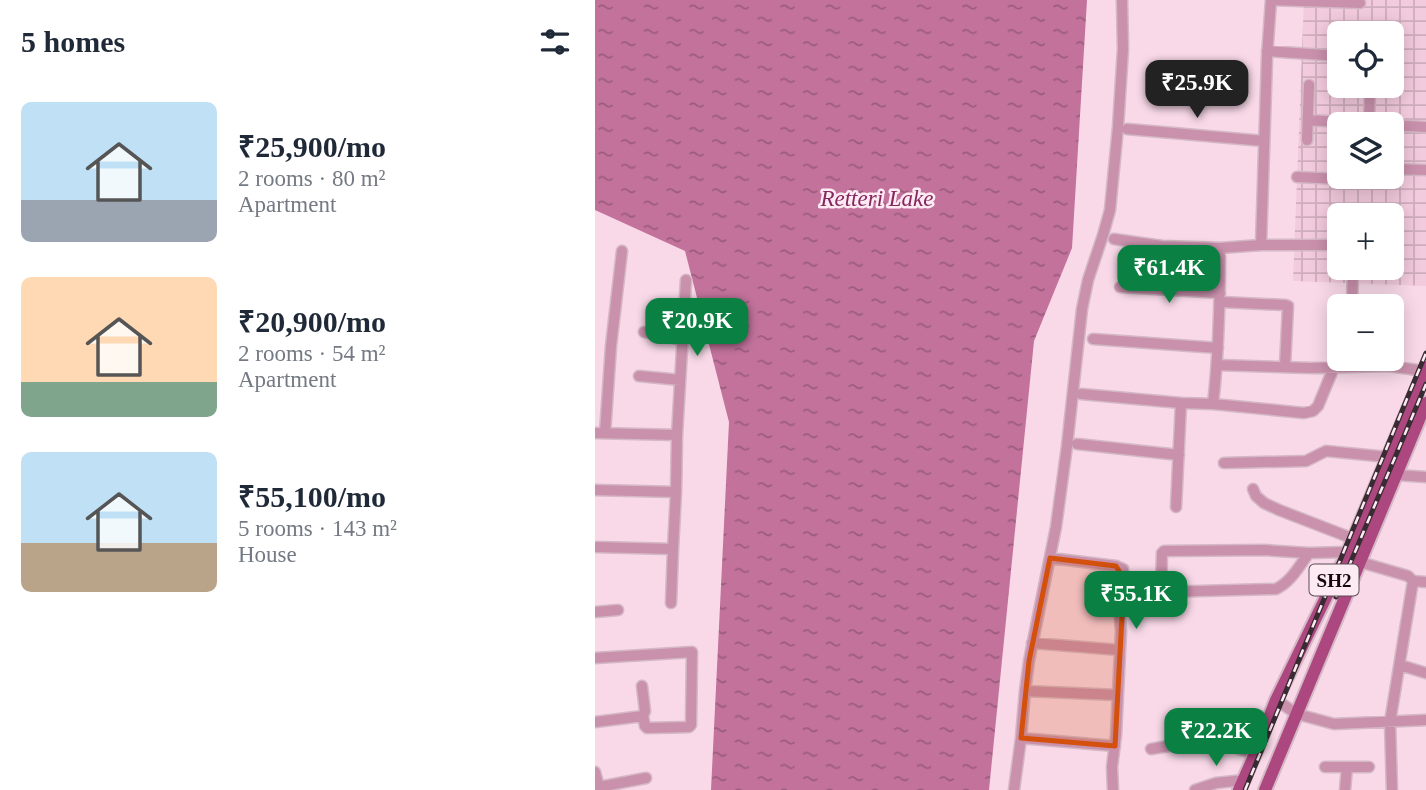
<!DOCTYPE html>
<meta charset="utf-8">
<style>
body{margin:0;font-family:"Times New Roman",serif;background:#f6f6f7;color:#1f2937;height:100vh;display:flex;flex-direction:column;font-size:26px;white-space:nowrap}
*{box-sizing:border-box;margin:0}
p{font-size:23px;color:#747a83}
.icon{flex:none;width:38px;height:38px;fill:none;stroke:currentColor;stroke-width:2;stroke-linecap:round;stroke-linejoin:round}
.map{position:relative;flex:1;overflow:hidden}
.details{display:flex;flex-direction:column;background:#fff;width:595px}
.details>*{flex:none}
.controls{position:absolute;left:732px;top:21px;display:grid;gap:14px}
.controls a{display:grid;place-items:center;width:77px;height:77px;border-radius:10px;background:#fff;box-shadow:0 4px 18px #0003;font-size:35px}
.price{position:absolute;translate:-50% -60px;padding:0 16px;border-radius:14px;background:#0b8043;color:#fff;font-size:23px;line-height:46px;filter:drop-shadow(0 2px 4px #0008)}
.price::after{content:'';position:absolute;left:50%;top:42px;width:21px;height:16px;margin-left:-10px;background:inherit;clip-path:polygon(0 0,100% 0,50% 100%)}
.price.active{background:#222;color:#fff}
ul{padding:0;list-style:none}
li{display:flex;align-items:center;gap:21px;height:175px;padding:0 21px}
li span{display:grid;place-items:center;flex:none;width:196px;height:140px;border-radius:10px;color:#555}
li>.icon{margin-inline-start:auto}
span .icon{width:84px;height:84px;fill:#fffc;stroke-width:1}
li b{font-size:30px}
h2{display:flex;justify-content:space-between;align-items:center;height:84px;padding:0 21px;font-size:30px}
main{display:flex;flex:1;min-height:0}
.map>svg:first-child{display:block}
</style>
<main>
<section class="details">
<h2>5 homes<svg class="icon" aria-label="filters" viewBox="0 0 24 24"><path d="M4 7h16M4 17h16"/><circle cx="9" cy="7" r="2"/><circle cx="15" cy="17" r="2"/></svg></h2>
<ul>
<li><span style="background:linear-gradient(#bfe0f5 70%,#9aa5b1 0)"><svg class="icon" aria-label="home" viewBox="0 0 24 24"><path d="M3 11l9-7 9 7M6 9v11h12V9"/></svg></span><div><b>₹25,900/mo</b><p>2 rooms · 80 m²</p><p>Apartment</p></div></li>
<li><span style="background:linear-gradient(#ffd9b3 75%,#7fa58c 0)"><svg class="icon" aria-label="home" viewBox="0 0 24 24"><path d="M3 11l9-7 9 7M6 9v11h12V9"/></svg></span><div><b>₹20,900/mo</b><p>2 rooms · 54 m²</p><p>Apartment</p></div></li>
<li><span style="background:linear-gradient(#bfe0f5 65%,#b9a48a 0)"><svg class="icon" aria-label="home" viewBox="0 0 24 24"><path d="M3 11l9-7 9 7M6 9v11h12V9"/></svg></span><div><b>₹55,100/mo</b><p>5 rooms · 143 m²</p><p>House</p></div></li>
</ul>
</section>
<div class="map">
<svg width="831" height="790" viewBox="0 0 831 790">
<defs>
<pattern id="industrial-grid" width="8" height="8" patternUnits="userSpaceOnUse" patternTransform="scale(1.75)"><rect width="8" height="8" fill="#f3cbde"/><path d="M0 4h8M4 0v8" fill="none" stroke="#cfadbd"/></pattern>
<pattern id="water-ripples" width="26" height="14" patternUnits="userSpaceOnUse" patternTransform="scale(1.75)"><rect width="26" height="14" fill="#c2729b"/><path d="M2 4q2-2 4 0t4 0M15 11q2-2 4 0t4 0" fill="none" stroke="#9c5c7d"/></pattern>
</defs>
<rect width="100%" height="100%" fill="#f9d9e8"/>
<path fill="url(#industrial-grid)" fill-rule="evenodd" d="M709,0H831V286L698,281ZM744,33H796V86H744ZM744,124H796V177H744ZM744,215H796V268H744Z"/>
<path fill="url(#water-ripples)" d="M0,0H492L477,248L439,341L394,790H116L134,422L90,251L0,210Z"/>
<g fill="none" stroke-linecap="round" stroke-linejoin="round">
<g stroke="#d4b8c5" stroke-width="13">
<path id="minor" d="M676,0L765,3
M672,51L744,56
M713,120L780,124
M774,124L775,89
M796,125L831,127
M532,129L669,141
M712,140L714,85
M796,169L831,170
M702,177L767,180L771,177
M519,239L567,246L625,248L666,245L672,57L676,0
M666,245H744
M525,287L625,293
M626,302L690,305L693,306L690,366
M757,306L758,268
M49,332L87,340
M498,339L623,348
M622,365L716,368L794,366L829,371
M44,376L85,380
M486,394L586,403L618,404C624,352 625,300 625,248
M618,404L709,413L718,411L723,406L744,355
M0,433L82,435L81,492L0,490
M10,433L16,346L27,251
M82,435L91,280
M482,444L584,455
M629,463L711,461L731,451L793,457
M801,475L831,477
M658,489L661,496L669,503L684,510L759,539
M581,507L586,403
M0,547L78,549L81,492
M714,553L669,550L569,551L567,553L566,590L569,592L681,589C696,582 704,566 714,553L753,552
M455,558L521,566L528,569L529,579L524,607L526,631L521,735L517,767L518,790
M765,562L813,576L818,581
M76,603L78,549
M0,612L23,610
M437,643L525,650
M0,658L97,652L96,725L94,727L52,728L50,726L48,716
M805,665L831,673
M430,691L523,695
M681,700L702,714L739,724L831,720
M0,722L48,716L50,711L47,686
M426,738L520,746
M556,749L616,739C625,739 629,743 638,746C645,750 653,751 660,754
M730,767H752
M0,772L4,787L1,788
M4,787L51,778
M419,790L426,738L430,691L434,661L461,527L472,446L487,309L493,280L508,235L515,210L523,127L528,49L527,0
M600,790L621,783L649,780
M750,790L752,767H774
M797,790L795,722L818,581L831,582"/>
</g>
<g stroke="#d4b8c5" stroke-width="16">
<path id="major" d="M644,790L660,754L681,700L753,552L831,367
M670,790L831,403"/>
</g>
<use href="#minor" stroke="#ca91ad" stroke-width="10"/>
<use href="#major" stroke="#ac477f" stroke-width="12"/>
<g stroke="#382b31" stroke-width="5">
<path id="rail" d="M741,597L831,384
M650,790L831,353"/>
</g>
<use href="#rail" stroke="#feeaf3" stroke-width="2.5" stroke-dasharray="8" stroke-linecap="butt"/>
</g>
<path fill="#d3510c" fill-opacity="0.2" stroke="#d3510c" stroke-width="5" stroke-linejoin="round" d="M455,558L521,566L529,579L520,746L426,738L434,661Z"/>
<g text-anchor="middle" stroke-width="5" stroke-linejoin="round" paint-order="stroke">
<rect fill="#feeaf3" stroke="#594c52" stroke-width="2" x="714.5" y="564.5" width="49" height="31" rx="5"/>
<g font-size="19" font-weight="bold" fill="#12080d">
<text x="739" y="587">SH2</text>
</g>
<g font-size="23" font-style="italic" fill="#86265e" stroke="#feeaf3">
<text x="282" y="206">Retteri Lake</text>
</g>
</g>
</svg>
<div class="controls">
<a><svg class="icon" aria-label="locate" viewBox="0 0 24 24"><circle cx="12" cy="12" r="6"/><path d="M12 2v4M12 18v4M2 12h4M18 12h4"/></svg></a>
<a><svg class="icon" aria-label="layers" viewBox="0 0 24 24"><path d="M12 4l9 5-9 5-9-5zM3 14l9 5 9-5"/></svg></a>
<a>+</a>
<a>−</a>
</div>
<b class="price active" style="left:602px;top:120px">₹25.9K</b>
<b class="price" style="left:574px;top:305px">₹61.4K</b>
<b class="price" style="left:102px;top:358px">₹20.9K</b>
<b class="price" style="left:541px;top:631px">₹55.1K</b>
<b class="price" style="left:621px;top:768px">₹22.2K</b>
</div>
</main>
